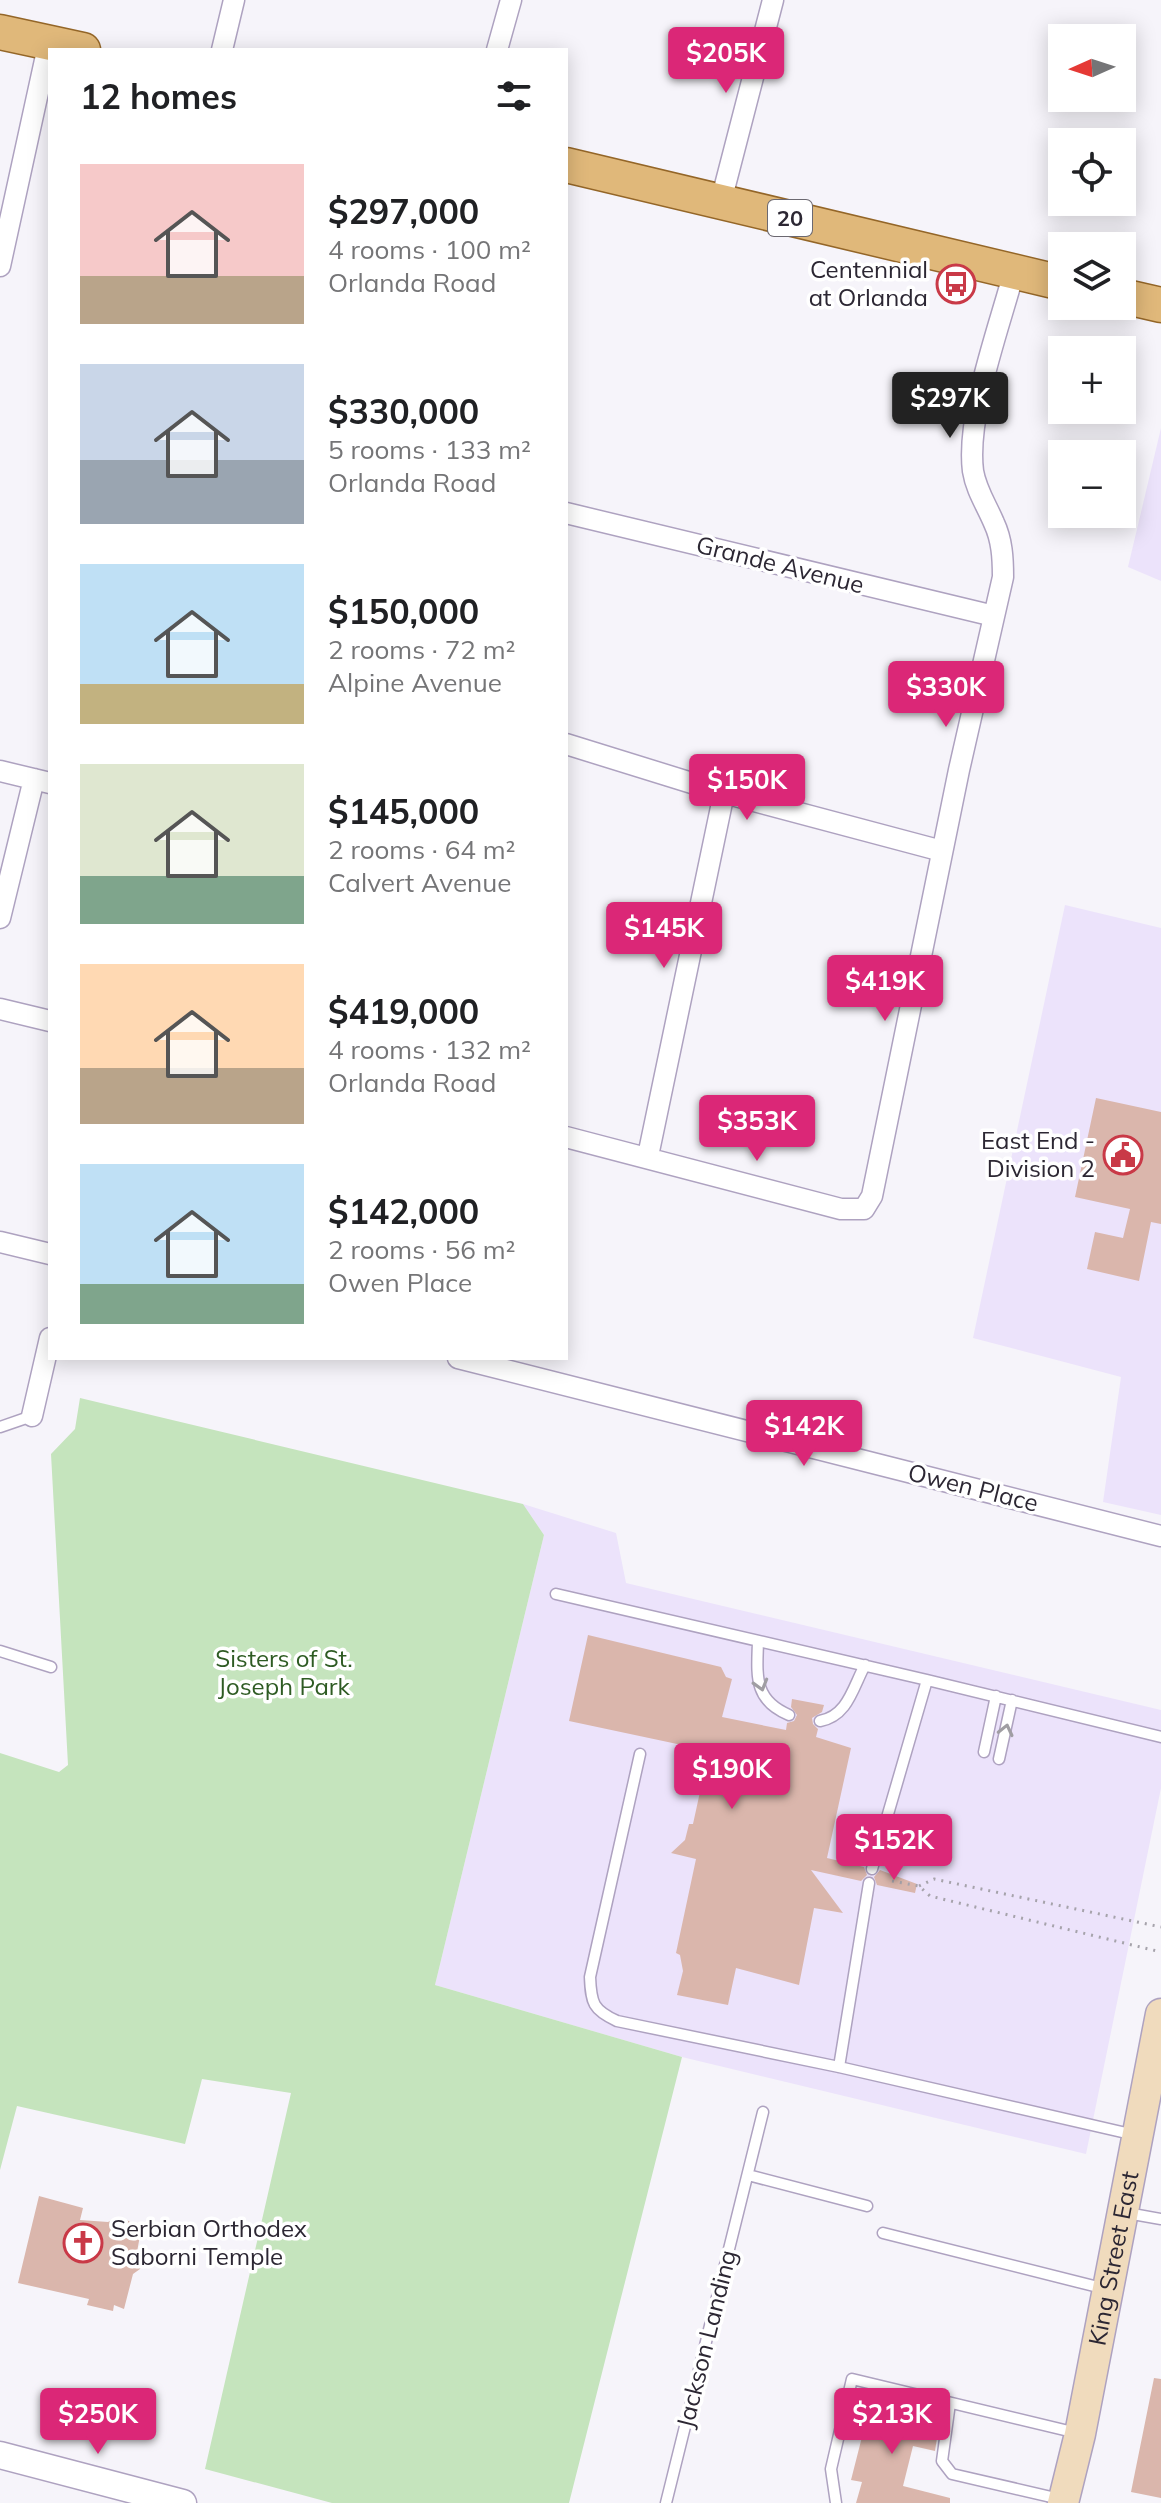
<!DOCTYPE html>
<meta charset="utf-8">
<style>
body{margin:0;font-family:Mulish,sans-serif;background:#f2f2f2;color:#202124;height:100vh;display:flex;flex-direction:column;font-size:30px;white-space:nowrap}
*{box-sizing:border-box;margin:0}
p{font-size:26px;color:#757577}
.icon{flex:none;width:44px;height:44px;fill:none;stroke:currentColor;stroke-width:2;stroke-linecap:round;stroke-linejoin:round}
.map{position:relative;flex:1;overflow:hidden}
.panel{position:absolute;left:48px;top:48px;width:520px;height:1312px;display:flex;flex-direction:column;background:#fff;border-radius:0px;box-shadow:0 4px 20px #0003}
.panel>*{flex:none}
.needle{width:52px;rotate:267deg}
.buttons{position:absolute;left:1048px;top:24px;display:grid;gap:16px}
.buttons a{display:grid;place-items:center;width:88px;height:88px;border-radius:0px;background:#fff;box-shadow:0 4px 20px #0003;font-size:40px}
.price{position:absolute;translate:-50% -68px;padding:0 18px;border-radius:8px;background:#db2777;color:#fff;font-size:26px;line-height:52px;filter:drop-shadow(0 2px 4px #0008)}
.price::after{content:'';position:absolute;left:50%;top:48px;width:24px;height:18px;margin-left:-12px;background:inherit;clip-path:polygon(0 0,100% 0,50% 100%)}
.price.selected{background:#222;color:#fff}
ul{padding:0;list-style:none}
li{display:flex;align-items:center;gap:24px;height:200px;padding:0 32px}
li span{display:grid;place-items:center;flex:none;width:224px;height:160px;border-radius:0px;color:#555}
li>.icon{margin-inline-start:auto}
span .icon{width:96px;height:96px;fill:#fffc;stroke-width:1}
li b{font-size:34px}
h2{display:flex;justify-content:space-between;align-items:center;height:96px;padding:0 32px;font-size:34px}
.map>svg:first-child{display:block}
</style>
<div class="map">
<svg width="1161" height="2503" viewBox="0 0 1161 2503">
<rect width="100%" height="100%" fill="#f6f4fa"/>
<path fill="#ece3fb" d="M1161,428V581L1128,567Z
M1065,905L1161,928V1515L1103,1502L1121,1377L973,1338Z
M523,1504L616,1533L626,1583L1161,1710V1788L1086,2154L682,2057L435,1985L544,1535Z"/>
<path fill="#c5e4bd" d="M80,1398L523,1504L544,1535L435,1985L682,2057L569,2503H332L205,2469L291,2093L202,2079L185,2144L17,2106L0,2170V1753L59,1772L68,1765L51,1454L75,1429Z"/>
<path fill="#dab6ac" d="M1096,1098L1161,1112V1224L1151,1222L1139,1281L1087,1269L1095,1232L1123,1238L1130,1209L1075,1197Z
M588,1635L721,1667L726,1677L732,1679L722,1717L786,1730L787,1723L794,1721L797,1715L791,1707L792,1699L824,1705L822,1712L812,1718L813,1724L818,1729L816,1737L851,1748L827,1858L864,1867L867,1875L861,1881L811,1870L843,1913L814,1908L799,1985L736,1968L728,2005L677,1995L683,1971L680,1955L676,1953L696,1859L671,1853L685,1840L689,1824H693L705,1769L697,1761L696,1748L569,1721Z
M880,1870L917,1884L915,1893L877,1885L874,1877Z
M39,2196L83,2208L80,2220L108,2222L116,2218L129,2221L135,2230H141L137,2252L142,2260L140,2269L133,2274L124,2309L114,2305L113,2311L87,2305L89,2299L18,2283Z
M1154,2378L1161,2379V2498L1131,2492Z
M878,2402L913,2410L911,2418L939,2425L935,2451L913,2446L903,2486L950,2498V2503H856L862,2482L851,2480L864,2429L861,2428L866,2411L876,2414Z"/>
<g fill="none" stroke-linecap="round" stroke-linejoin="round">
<g stroke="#aea2c0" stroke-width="13">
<path id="service" d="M0,1427L32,1416
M556,1594L927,1680L1161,1737
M758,1641C757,1675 753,1700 789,1715
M0,1651L51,1667
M820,1721C848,1716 853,1687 865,1665
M984,1752L996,1696
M640,1754L590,1977C591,2003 593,2010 617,2021L839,2067L1135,2135
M999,1759L1012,1700
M872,1869L927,1680
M839,2067L869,1883
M748,2175L867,2206
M1127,2213L1161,2219
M883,2233L1106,2289
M950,2403L942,2461L952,2474L1060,2499
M666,2503L763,2112
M836,2503L831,2469L852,2379L1077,2433"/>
</g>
<g stroke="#aea2c0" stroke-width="23">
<path id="minor" d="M222,50L234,0
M497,50L511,0
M721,201L773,0
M0,266L49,42
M566,513L994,616
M566,744L724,793L942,851
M0,771L50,783
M0,918L34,779
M0,1009L50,1021
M566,1137L841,1209H864L872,1196L959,770L1003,577C1003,558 1002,540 994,523C987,506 976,490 973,471C966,416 999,328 1014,272
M648,1156L724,793
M0,1242L50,1254
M458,1358L1161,1536
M32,1416L50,1338"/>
</g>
<g stroke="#aea2c0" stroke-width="29">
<path id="tertiary" d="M0,2455L183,2503"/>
</g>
<g stroke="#aea2c0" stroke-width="33">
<g id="secondary">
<path id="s1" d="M1063,2503L1080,2434L1161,2014"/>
</g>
</g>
<g stroke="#946628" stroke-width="37">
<path id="primary" d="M0,32L83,50
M566,165L1062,283
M1122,296L1161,305"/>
</g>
<path stroke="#a6a3ab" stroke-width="3" stroke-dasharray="2 6" stroke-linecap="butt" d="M892,1881L919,1886L930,1896L1161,1952
M919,1886L934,1879L1161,1927"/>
<use href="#service" stroke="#fff" stroke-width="10"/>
<use href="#minor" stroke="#fff" stroke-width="20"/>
<use href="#tertiary" stroke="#fff" stroke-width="26"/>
<use href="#secondary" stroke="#f0dbbd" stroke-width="30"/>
<use href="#primary" stroke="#e0b87a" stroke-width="34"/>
</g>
<defs><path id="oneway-chevron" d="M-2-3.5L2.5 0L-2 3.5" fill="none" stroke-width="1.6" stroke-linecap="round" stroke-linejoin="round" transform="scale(2)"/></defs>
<g stroke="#a09ea3">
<use href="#oneway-chevron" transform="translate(761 1685) rotate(74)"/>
<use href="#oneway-chevron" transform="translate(1006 1730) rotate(-77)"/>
</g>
<defs>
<g id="bus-ring" transform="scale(2)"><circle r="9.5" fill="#fff" stroke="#c93947" stroke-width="1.5"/><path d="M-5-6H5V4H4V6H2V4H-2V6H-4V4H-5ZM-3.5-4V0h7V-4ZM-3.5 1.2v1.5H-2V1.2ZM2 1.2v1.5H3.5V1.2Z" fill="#c93947"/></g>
<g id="civic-ring" transform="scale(2)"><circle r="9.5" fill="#fff" stroke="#c93947" stroke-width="1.5"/><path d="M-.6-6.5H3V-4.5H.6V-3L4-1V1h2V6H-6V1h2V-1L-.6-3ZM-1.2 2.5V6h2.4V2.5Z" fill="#c93947"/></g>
<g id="church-ring" transform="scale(2)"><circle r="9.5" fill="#fff" stroke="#c93947" stroke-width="1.5"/><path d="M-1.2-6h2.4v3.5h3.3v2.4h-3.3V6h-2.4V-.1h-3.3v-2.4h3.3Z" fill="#c93947"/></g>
</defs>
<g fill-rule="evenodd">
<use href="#bus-ring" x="956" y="284"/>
<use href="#civic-ring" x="1123" y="1155"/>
<use href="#church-ring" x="83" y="2243"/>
</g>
<g text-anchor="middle" stroke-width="7" stroke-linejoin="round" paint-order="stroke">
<rect fill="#fff" stroke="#6b6870" stroke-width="2" x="768" y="200" width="44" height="36" rx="6"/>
<g font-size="22" font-weight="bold" fill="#2c2733">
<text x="790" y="226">20</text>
</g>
<g font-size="24" fill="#2c2733" stroke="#fff" text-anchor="end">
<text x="928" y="278">Centennial<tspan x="928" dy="28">at Orlanda</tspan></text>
<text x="1095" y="1149">East End -<tspan x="1095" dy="28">Division 2</tspan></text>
<text x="111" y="2237" text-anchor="start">Serbian Orthodex<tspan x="111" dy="28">Saborni Temple</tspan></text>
</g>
<g font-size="24" fill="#2c2733" stroke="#fff">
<text transform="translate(780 565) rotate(14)" y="8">Grande Avenue</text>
<text transform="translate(973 1488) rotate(14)" y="8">Owen Place</text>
<text dy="8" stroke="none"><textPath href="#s1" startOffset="250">King Street East</textPath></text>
<text transform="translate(707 2339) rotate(-76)" y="8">Jackson Landing</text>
</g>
<g font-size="24" fill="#2e5b23" stroke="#fff">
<text x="284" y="1667">Sisters of St.<tspan x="284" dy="28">Joseph Park</tspan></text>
</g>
</g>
</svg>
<div class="buttons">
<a><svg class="needle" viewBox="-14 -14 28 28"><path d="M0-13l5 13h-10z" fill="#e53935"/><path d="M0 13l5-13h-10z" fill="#757577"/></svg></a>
<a><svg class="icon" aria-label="locate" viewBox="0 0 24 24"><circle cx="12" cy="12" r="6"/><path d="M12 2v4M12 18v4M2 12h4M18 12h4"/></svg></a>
<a><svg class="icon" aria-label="layers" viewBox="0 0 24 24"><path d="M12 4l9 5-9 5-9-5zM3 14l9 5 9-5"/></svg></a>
<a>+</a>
<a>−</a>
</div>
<b class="price" style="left:726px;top:95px">$205K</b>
<b class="price selected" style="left:950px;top:440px">$297K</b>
<b class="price" style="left:946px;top:729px">$330K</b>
<b class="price" style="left:747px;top:822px">$150K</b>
<b class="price" style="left:664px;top:970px">$145K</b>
<b class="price" style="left:885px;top:1023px">$419K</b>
<b class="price" style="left:757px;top:1163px">$353K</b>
<b class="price" style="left:804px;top:1468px">$142K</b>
<b class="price" style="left:732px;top:1811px">$190K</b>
<b class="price" style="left:894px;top:1882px">$152K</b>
<b class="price" style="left:98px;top:2456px">$250K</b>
<b class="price" style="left:892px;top:2456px">$213K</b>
<section class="panel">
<h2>12 homes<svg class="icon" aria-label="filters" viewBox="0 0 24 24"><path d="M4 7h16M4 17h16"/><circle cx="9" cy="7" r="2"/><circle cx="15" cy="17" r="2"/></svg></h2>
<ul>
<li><span style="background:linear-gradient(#f6c9c9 70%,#b9a48a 0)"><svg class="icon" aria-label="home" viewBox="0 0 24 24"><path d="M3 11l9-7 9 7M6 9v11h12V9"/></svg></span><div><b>$297,000</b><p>4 rooms · 100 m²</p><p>Orlanda Road</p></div></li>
<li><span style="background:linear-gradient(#c9d6e8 60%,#9aa5b1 0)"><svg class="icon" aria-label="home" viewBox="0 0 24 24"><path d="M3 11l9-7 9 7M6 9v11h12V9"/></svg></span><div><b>$330,000</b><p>5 rooms · 133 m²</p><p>Orlanda Road</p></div></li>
<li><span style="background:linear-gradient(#bfe0f5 75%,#c2b280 0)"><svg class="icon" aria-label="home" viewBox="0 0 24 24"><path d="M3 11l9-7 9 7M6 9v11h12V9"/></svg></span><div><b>$150,000</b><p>2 rooms · 72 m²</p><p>Alpine Avenue</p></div></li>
<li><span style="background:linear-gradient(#dfe7d0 70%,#7fa58c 0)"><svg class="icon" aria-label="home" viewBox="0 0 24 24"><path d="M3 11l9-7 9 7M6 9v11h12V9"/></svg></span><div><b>$145,000</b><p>2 rooms · 64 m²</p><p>Calvert Avenue</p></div></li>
<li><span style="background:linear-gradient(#ffd9b3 65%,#b9a48a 0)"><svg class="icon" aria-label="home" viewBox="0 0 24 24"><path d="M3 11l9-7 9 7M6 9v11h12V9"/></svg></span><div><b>$419,000</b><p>4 rooms · 132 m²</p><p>Orlanda Road</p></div></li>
<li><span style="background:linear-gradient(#bfe0f5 75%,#7fa58c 0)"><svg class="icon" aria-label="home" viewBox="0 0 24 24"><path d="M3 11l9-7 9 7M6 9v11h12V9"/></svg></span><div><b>$142,000</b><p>2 rooms · 56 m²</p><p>Owen Place</p></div></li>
</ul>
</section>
</div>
